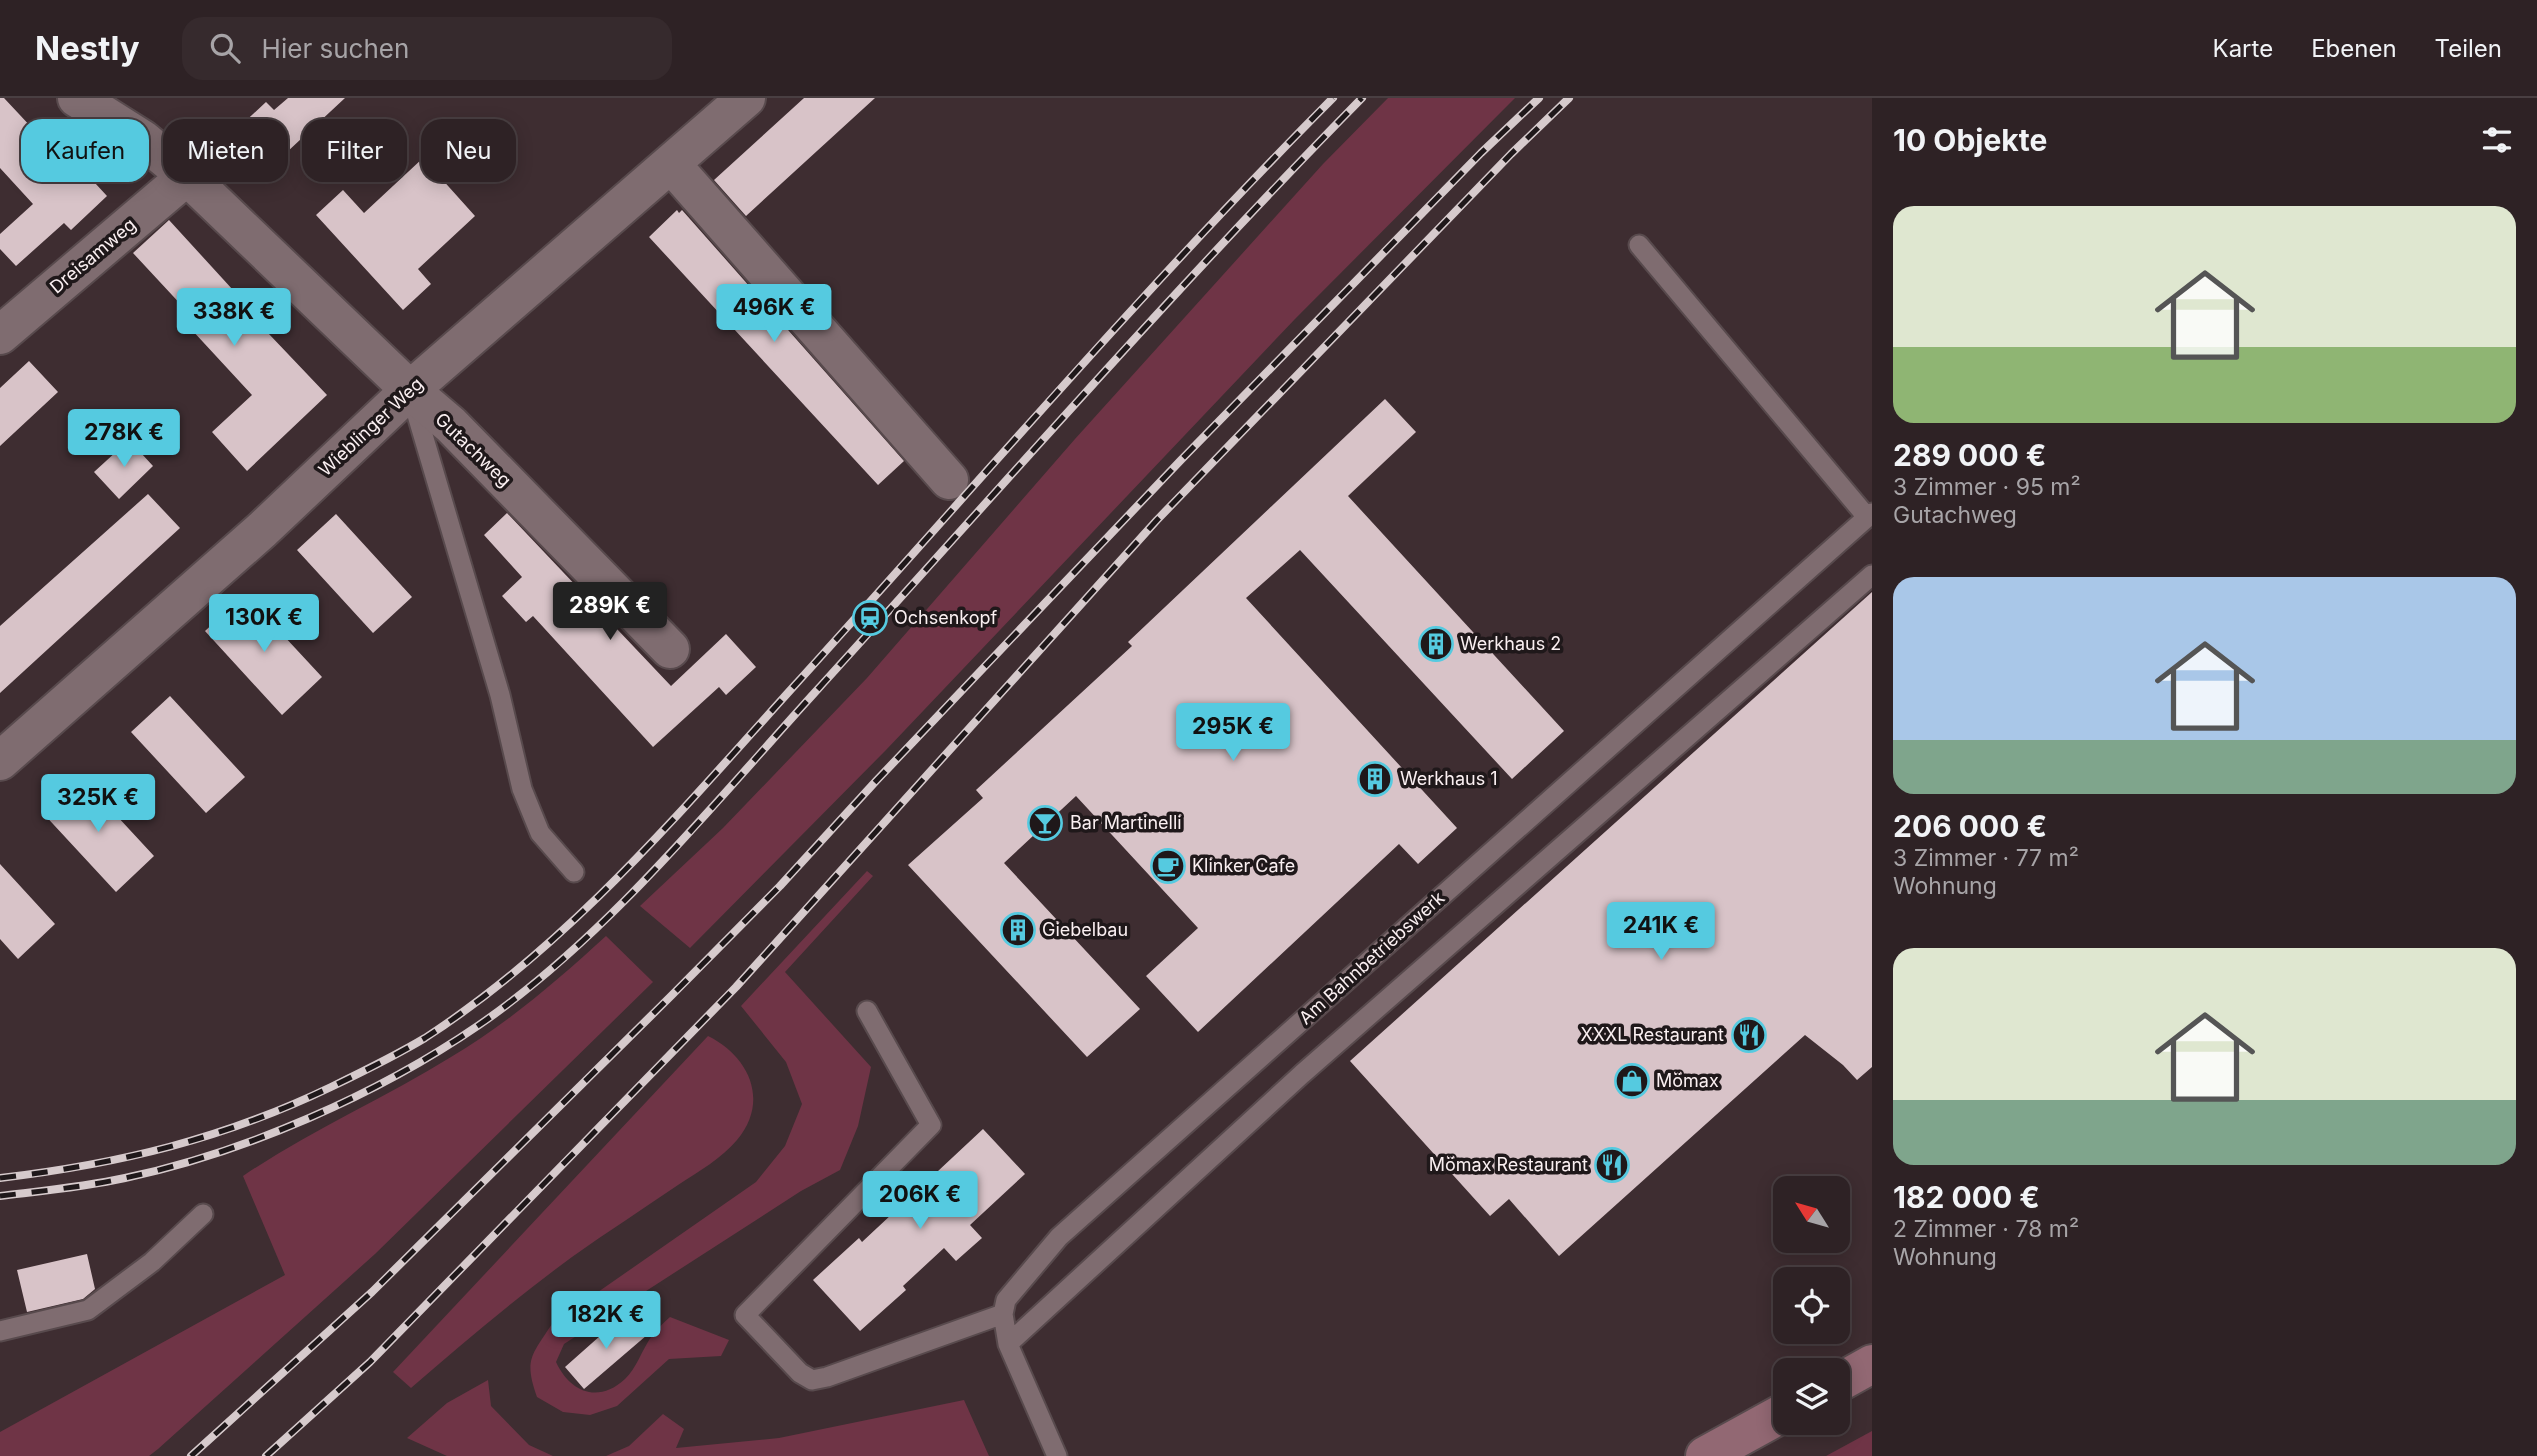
<!DOCTYPE html>
<html lang="de">
<meta charset="utf-8">
<style>
body{margin:0;font-family:Inter,sans-serif;background:#362a2d;color:#f1f3f6;height:100vh;display:flex;flex-direction:column;font-size:26px;white-space:nowrap}
*{box-sizing:border-box;margin:0}
p{font-size:23px;color:#a7a4a7}
.icon{flex:none;width:38px;height:38px;fill:none;stroke:currentColor;stroke-width:2;stroke-linecap:round;stroke-linejoin:round}
.map{position:relative;flex:1;overflow:hidden}
.details{display:flex;flex-direction:column;background:#2e2225;width:665px}
.details>*{flex:none}
.guide{position:absolute;left:21px;top:21px;width:665px;height:63px;display:flex;gap:14px}
.needle{width:46px;rotate:307deg}
.tools{position:absolute;left:1773px;top:1078px;display:grid;gap:14px}
.tools a{display:grid;place-items:center;width:77px;height:77px;border-radius:14px;background:#2e2225;box-shadow:0 4px 18px #0003,0 0 0 2px #493f42;font-size:35px}
.price{position:absolute;translate:-50% -60px;padding:0 16px;border-radius:7px;background:#55cae0;color:#111;font-size:23px;line-height:46px;filter:drop-shadow(0 2px 4px #0008)}
.price::after{content:'';position:absolute;left:50%;top:42px;width:21px;height:16px;margin-left:-10px;background:inherit;clip-path:polygon(0 0,100% 0,50% 100%)}
.price.on{background:#222;color:#fff}
ul{padding:0;list-style:none}
li{display:grid;align-content:center;gap:14px;height:371px;padding:0 21px}
li span{display:grid;place-items:center;height:217px;border-radius:21px;color:#555}
li>.icon{margin-inline-start:auto}
span .icon{width:126px;height:126px;fill:#fffc;stroke-width:1}
li b{font-size:30px}
h2{display:flex;justify-content:space-between;align-items:center;height:84px;padding:0 21px;font-size:30px}
.pill{padding:0 24px;border-radius:21px;background:#2e2225;box-shadow:0 4px 18px #0003,0 0 0 2px #493f42;font-size:24px;line-height:63px}
.pill.on{background:#55cae0;color:#111}
header{display:flex;align-items:center;gap:42px;box-sizing:border-box;height:98px;padding:0 35px;background:#2e2225;border-bottom:2px solid #493f42}
header strong{font-size:33px}
nav{display:flex;gap:38px;margin-inline-start:auto;font-size:24px}
.search{width:490px;height:63px;background:#362a2d;display:flex;align-items:center;gap:18px;box-sizing:border-box;padding:0 24px;border-radius:21px;color:#a7a4a7;font-size:26px}
main{display:flex;flex:1;min-height:0}
.map>svg:first-child{display:block}
</style>
<header>
<strong>Nestly</strong>
<div class="search"><svg class="icon" aria-label="search" viewBox="0 0 24 24"><circle cx="10" cy="10" r="6"/><path d="M15 15l6 6"/></svg>Hier suchen</div>
<nav><a>Karte</a><a>Ebenen</a><a>Teilen</a></nav>
</header>
<main>
<div class="map">
<svg width="1872" height="1358" viewBox="0 0 1872 1358">
<rect width="100%" height="100%" fill="#3e2d31"/>
<path fill="#6f3446" d="M1388,0H1515L1295,221L886,652L690,850L640,808L723,730L867,580L1075,341L1323,66Z
M867,773L873,778L785,874L871,969L858,1028L840,1072L801,1093L564,1246L556,1264C570,1294 598,1306 625,1281C636,1271 642,1252 651,1239C656,1232 663,1225 670,1219L729,1242L721,1258L669,1261L617,1308L590,1317L563,1314L537,1299C524,1262 531,1258 552,1226L756,1084L785,1048L802,1006L786,964L741,908Z
M606,838L653,884L375,1156L158,1351L149,1358H0V1334L285,1177L243,1078C309,1033 383,1001 451,959C507,926 558,882 606,838Z
M708,938C749,958 770,1003 737,1042C722,1060 698,1074 678,1087C643,1111 607,1134 572,1159C516,1200 463,1245 411,1290L393,1274Z
M488,1282L491,1308L529,1347L553,1358H447L407,1340L447,1305Z
M964,1302L989,1358H606L629,1348L663,1316L684,1331L676,1350L779,1340Z
M1872,1333V1358H1826Z"/>
<path fill="#d8c3c8" d="M0,0H4L77,78L83,72L107,98L71,132L64,125L16,168L0,151V136L33,106L0,70Z
M288,0H345L272,68L238,30L266,4L274,12Z
M804,0H875L746,118L714,82Z
M423,60L475,118L418,171L431,186L403,212L316,117L343,92L364,115Z
M677,112L679,115L682,112L904,363L878,387L649,139Z
M169,122L233,192L230,195L327,297L247,373L212,334L252,297L191,231L198,225L133,155Z
M29,263L58,294L0,348V290Z
M1385,301L1416,334L1348,398L1564,633L1512,681L1300,452L1246,500L1457,730L1418,766L1399,746L1198,934L1146,878L1198,830L1076,698L1004,765L1140,911L1087,959L908,767L983,700L976,692L1132,548L1128,544Z
M129,342L153,368L119,401L94,374Z
M148,396L180,430L0,595V528Z
M507,415L671,588L726,536L756,569L726,597L719,589L653,649L533,518L526,524L502,498L522,479L484,437Z
M336,416L412,499L373,535L297,452Z
M1872,494V969L1857,982L1843,967L1805,937L1559,1158L1509,1101L1490,1118L1350,963Z
M245,496L322,579L282,617L205,533Z
M170,598L245,679L206,715L131,634Z
M79,677L154,758L116,794L41,713Z
M0,766L55,826L18,861L0,841Z
M983,1031L1025,1076L970,1127L982,1140L956,1163L944,1150L903,1188L906,1192L860,1233L813,1182L859,1140L862,1144Z
M87,1156L95,1191L83,1201L27,1214L17,1172Z
M627,1214L647,1237L584,1291L565,1269Z"/>
<g fill="none" stroke-linecap="round" stroke-linejoin="round">
<g stroke="#584a4d" stroke-width="23">
<path id="lane" d="M1639,147L1867,419
M412,300L500,597L522,691L540,735L574,774
M867,913L931,1027L745,1217L800,1275L812,1282L827,1279L1003,1216
M0,1233L88,1212L152,1164L203,1116
M1008,1246L1302,976L1872,477
M1057,1358L1008,1246L1003,1216L1006,1202L1059,1139L1872,415"/>
</g>
<g stroke="#584a4d" stroke-width="42">
<path id="street" d="M77,0L142,41L187,78L410,292L451,327L670,551
M672,67L949,382
M0,237L187,78
M0,663L262,432L410,292L746,0"/>
</g>
<g stroke="#584a4d" stroke-width="42">
<path id="secondary" d="M1838,1285L1872,1266
M1705,1358L1785,1314"/>
</g>
<use href="#lane" stroke="#7f6c70" stroke-width="19"/>
<use href="#street" stroke="#7f6c70" stroke-width="38"/>
<use href="#secondary" stroke="#926873" stroke-width="38"/>
<g stroke="#d6cacc" stroke-width="8">
<path id="rail" d="M0,1080C119,1066 223,1041 331,989C362,974 395,958 425,940C570,846 680,714 795,587C973,391 1146,188 1333,0
M0,1098C41,1093 84,1089 125,1080C246,1054 377,997 479,927C607,839 714,705 818,591C998,393 1174,191 1362,0
M191,1358L372,1194L671,898L780,788L876,683L1181,362L1481,55L1539,0
M266,1358L370,1264L736,889L1157,422L1511,56L1569,0"/>
</g>
<use href="#rail" stroke="#1f181a" stroke-width="5" stroke-dasharray="16" stroke-linecap="butt"/>
</g>
<defs>
<g id="station-ring" transform="scale(1.75)"><circle r="9.5" fill="#1f181a" stroke="#55cae0" stroke-width="1.5"/><path d="M-3-6H3Q5-6 5-4V2Q5 4 3 4L4.5 6H3L1.5 4h-3L-3 6H-4.5L-3 4Q-5 4-5 2V-4Q-5-6-3-6ZM-3.5-4v3h7v-3ZM-3.5 1v1.5H-2V1ZM2 1v1.5H3.5V1Z" fill="#55cae0"/></g>
<g id="building-ring" transform="scale(1.75)"><circle r="9.5" fill="#1f181a" stroke="#55cae0" stroke-width="1.5"/><path d="M-4-6H4V6H1V3H-1V6H-4ZM-2.5-4.3h1.7v1.8h-1.7ZM.8-4.3h1.7v1.8H.8ZM-2.5-1h1.7V.8h-1.7ZM.8-1h1.7V.8H.8Z" fill="#55cae0"/></g>
<g id="bar-ring" transform="scale(1.75)"><circle r="9.5" fill="#1f181a" stroke="#55cae0" stroke-width="1.5"/><path d="M-6-5H6L.8 .8V4.5H3.5V6h-7V4.5H-.8V.8Z" fill="#55cae0"/></g>
<g id="cafe-ring" transform="scale(1.75)"><circle r="9.5" fill="#1f181a" stroke="#55cae0" stroke-width="1.5"/><path d="M-5.5-4.5H6V0H3Q3 3.5 0 3.5H-2.5Q-5.5 3.5-5.5 0ZM3-3.2v2h1.7v-2ZM-6 4.5H4V6H-6Z" fill="#55cae0"/></g>
<g id="restaurant-ring" transform="scale(1.75)"><circle r="9.5" fill="#1f181a" stroke="#55cae0" stroke-width="1.5"/><path d="M-5-6h1v4h1v-4h1v4h1v-4h1v5L-1.5 .5V6h-2V.5L-5-1ZM5-6V6H3V1.5H1.5Q1.5-4 5-6Z" fill="#55cae0"/></g>
<g id="shop-ring" transform="scale(1.75)"><circle r="9.5" fill="#1f181a" stroke="#55cae0" stroke-width="1.5"/><path d="M-5-2.5h2.3a2.7 3.5 0 0 1 5.4 0H5L5.5 6h-11ZM-1.5-2.5h3a1.5 2.3 0 0 0-3 0Z" fill="#55cae0"/></g>
</defs>
<g fill-rule="evenodd">
<use href="#station-ring" x="870" y="520"/>
<use href="#building-ring" x="1436" y="546"/>
<use href="#building-ring" x="1375" y="681"/>
<use href="#bar-ring" x="1045" y="725"/>
<use href="#cafe-ring" x="1168" y="768"/>
<use href="#building-ring" x="1018" y="832"/>
<use href="#restaurant-ring" x="1749" y="937"/>
<use href="#shop-ring" x="1632" y="983"/>
<use href="#restaurant-ring" x="1612" y="1067"/>
</g>
<g text-anchor="middle" stroke-width="7" stroke-linejoin="round" paint-order="stroke">
<g font-size="18" fill="#fbf0f2" stroke="#1f181a">
<text transform="translate(93 158) rotate(-40)" y="6">Dreisamweg</text>
<text transform="translate(371 329) rotate(-43)" y="6">Wieblinger Weg</text>
<text transform="translate(473 352) rotate(44)" y="6">Gutachweg</text>
<text transform="translate(1372 860) rotate(-42)" y="6">Am Bahnbetriebswerk</text>
</g>
<g font-size="18" fill="#fbf0f2" stroke="#1f181a" text-anchor="start">
<text x="894" y="526">Ochsenkopf</text>
<text x="1460" y="552">Werkhaus 2</text>
<text x="1400" y="687">Werkhaus 1</text>
<text x="1070" y="731">Bar Martinelli</text>
<text x="1192" y="774">Klinker Cafe</text>
<text x="1042" y="838">Giebelbau</text>
<text x="1724" y="943" text-anchor="end">XXXL Restaurant</text>
<text x="1656" y="989">Mömax</text>
<text x="1588" y="1073" text-anchor="end">Mömax Restaurant</text>
</g>
</g>
</svg>
<div class="tools">
<a><svg class="needle" viewBox="-14 -14 28 28"><path d="M0-13l5 13h-10z" fill="#e53935"/><path d="M0 13l5-13h-10z" fill="#a7a4a7"/></svg></a>
<a><svg class="icon" aria-label="locate" viewBox="0 0 24 24"><circle cx="12" cy="12" r="6"/><path d="M12 2v4M12 18v4M2 12h4M18 12h4"/></svg></a>
<a><svg class="icon" aria-label="layers" viewBox="0 0 24 24"><path d="M12 4l9 5-9 5-9-5zM3 14l9 5 9-5"/></svg></a>
</div>
<b class="price" style="left:774px;top:246px">496K €</b>
<b class="price" style="left:234px;top:250px">338K €</b>
<b class="price" style="left:124px;top:371px">278K €</b>
<b class="price on" style="left:610px;top:544px">289K €</b>
<b class="price" style="left:264px;top:556px">130K €</b>
<b class="price" style="left:1233px;top:665px">295K €</b>
<b class="price" style="left:98px;top:736px">325K €</b>
<b class="price" style="left:1661px;top:864px">241K €</b>
<b class="price" style="left:920px;top:1133px">206K €</b>
<b class="price" style="left:606px;top:1253px">182K €</b>
<div class="guide">
<a class="pill on">Kaufen</a>
<a class="pill">Mieten</a>
<a class="pill">Filter</a>
<a class="pill">Neu</a>
</div>
</div>
<section class="details">
<h2>10 Objekte<svg class="icon" aria-label="filters" viewBox="0 0 24 24"><path d="M4 7h16M4 17h16"/><circle cx="9" cy="7" r="2"/><circle cx="15" cy="17" r="2"/></svg></h2>
<ul>
<li><span style="background:linear-gradient(#dfe7d0 65%,#8fb573 0)"><svg class="icon" aria-label="home" viewBox="0 0 24 24"><path d="M3 11l9-7 9 7M6 9v11h12V9"/></svg></span><div><b>289 000 €</b><p>3 Zimmer · 95 m²</p><p>Gutachweg</p></div></li>
<li><span style="background:linear-gradient(#a9c7e8 75%,#7fa58c 0)"><svg class="icon" aria-label="home" viewBox="0 0 24 24"><path d="M3 11l9-7 9 7M6 9v11h12V9"/></svg></span><div><b>206 000 €</b><p>3 Zimmer · 77 m²</p><p>Wohnung</p></div></li>
<li><span style="background:linear-gradient(#dfe7d0 70%,#7fa58c 0)"><svg class="icon" aria-label="home" viewBox="0 0 24 24"><path d="M3 11l9-7 9 7M6 9v11h12V9"/></svg></span><div><b>182 000 €</b><p>2 Zimmer · 78 m²</p><p>Wohnung</p></div></li>
</ul>
</section>
</main>
